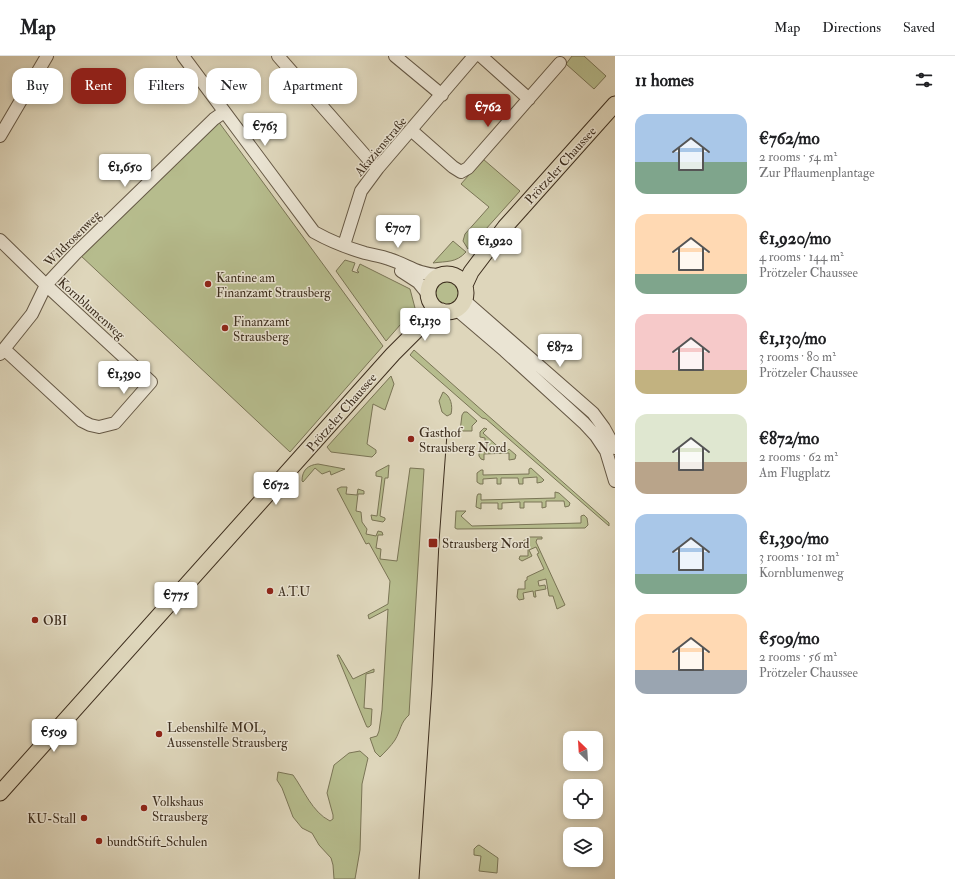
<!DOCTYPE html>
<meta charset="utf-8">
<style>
body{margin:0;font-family:"IM FELL Double Pica",serif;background:#f2f2f2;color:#202124;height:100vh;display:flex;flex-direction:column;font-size:15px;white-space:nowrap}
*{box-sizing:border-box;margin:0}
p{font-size:13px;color:#757577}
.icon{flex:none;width:22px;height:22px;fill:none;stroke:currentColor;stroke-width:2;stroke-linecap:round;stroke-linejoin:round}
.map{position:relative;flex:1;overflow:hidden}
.drawer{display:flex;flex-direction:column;background:#fff;width:340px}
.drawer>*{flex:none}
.hud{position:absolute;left:12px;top:12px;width:380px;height:36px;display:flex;gap:8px}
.needle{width:26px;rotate:335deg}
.buttons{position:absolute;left:563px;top:675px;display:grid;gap:8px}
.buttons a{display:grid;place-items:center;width:40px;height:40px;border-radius:8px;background:#fff;box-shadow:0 2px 6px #0003;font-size:20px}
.price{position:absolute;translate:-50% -34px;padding:0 9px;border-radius:4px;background:#fff;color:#222;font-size:13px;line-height:26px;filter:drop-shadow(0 1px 2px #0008)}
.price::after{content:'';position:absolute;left:50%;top:24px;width:12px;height:9px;margin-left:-6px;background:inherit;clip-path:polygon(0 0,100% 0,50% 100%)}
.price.selected{background:#8f2418;color:#fff}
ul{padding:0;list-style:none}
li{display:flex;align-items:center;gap:12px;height:100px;padding:0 20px}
li span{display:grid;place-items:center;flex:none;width:112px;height:80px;border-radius:12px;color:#555}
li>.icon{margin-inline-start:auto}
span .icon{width:48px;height:48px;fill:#fffc;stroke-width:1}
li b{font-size:17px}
h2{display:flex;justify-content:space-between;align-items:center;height:48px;padding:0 20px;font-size:17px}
.pill{padding:0 14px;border-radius:12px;background:#fff;box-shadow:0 2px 6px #0003;font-size:14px;line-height:36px}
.pill.selected{background:#8f2418;color:#fff}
header{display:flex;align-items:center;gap:24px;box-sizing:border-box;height:56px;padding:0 20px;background:#fff;border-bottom:1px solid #e0e0e0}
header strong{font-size:19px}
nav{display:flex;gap:22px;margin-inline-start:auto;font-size:14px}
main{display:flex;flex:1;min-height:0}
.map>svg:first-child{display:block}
</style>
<header>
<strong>Map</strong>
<nav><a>Map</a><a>Directions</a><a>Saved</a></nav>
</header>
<main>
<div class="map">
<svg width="615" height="823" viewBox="0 0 615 823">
<rect width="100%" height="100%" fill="#ded6bb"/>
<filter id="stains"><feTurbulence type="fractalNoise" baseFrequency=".005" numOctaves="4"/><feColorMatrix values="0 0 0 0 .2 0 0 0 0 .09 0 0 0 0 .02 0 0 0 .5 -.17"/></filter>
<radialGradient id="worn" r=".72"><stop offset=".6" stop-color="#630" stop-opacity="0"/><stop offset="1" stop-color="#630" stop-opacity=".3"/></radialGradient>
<path fill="#b6bc8d" stroke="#7a7556" d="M572,0H584L606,20L594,33L566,8Z
M117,13L124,23L100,41L93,31Z
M218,65L383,290L290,396L80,199Z
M483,103L520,135L468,193L463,185L465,178L489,151L461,128Z
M453,185L466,196C456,207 447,205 433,207Z
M345,204L355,207L352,215L358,217L359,216L357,215L360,208L410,233L415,252L386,285L336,215Z
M433 237a13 13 0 1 1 26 0a13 13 0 1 1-26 0Z
M414,294L609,467V470L486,363L482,362L410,299Z
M391,320L394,328L385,354L373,348L367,388L376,394V397L372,401L331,396L327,391Z
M443,336C451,340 453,350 451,358L447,360L442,356L439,345Z
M464,356H467L477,365L472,370V375H460L462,359Z
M484,372L487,373L483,377L505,397L509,393L516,399L515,403L509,404V397L484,398V404L481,403L479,400V396H485V382L480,381V376Z
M318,408L345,413L331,419L330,415L322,418L315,412L303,426L302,425C302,414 308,409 318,408Z
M389,409L388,422H385L380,460L385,462V464L383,466L372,464L371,459L377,460L382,421L376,420V416Z
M410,412L424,413L409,659C400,667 401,674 395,684C391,690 385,696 380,701L375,696L370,682L377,680L379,675L382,654L388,553L369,563L368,559L388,548L390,525L369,487L366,488L337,433L341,431H347L346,438L357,439L358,433L364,435V438H358L356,455L361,456L362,466L367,473L366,478L376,480L378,475L382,476L383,479H378L376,492L381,493L380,503L397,505Z
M531,412L544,424L542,426L537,427V421L523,422V428H519L518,422H501V428H497V422L483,423V428H480L477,426V417L481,414H483V419L529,418V413Z
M555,436L559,437L570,447L569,450L565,451L564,445H546V451L542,452V446H524V452H520V446L502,447V453H498V447H481V453L476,451L477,440L478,438H481V444L555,442Z
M456,455H466L461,460L472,470L581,467V460L584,459L587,462L588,469L585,472L457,473L455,472Z
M530,481H542V483H537L536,486L565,549L557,553L553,540H549L546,523L538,525L539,530L545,529L546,533L535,535L536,541H534L533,535L523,537L524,543L519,544L517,541L518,533H525V525L527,524V521L544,513L537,498L539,497L536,491L529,494L532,500L522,505L519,503L520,500H528V492H520L523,485Z
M337,599H339L353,623L374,613V616L366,618L364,652L372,653L371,669L369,671H367L366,669Z
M360,695L368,702L362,728L360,794L355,823H334L333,809L331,802L319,789L312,777L302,772L293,761L282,732L277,724L278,716L293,719C304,734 312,756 330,765L333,763V759L327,737L334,709L349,697Z
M479,789L498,802L497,817L479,815L481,800L474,799V793L477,790Z"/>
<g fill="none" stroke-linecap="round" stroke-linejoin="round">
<g stroke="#655845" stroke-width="14">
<path id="minor" d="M183,0L314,176C330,185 348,192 365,197C373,199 382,200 389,203C408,209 417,218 438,219
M278,0L370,105L378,112
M395,0L442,39
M481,0L529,43
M411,74L453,111L461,116L468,112L560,7
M0,80L47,0
M0,184L46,229L151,326L115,367L99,371L90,369L82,365L4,293
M344,189L361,135L378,112L474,0
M401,215L418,226L427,237
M465,245L593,357L604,372L615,392
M457,254L505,295L584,367L596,380L606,395L615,425
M0,298L32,258L46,229L76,197L214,63L224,56"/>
</g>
<g stroke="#3d2e1e" stroke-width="17">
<path id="major" d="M428 237a19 19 0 1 1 38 0a19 19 0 1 1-38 0Z
M465,229L471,216L505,171L615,48
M0,737L393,298L421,270L442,255"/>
</g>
<use href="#minor" stroke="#eae4d3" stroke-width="12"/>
<use href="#major" stroke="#ded6bb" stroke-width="15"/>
<path stroke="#3d2e1e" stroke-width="1" d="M419,823L432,630L439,486L447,378"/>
</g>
<g fill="#8f2418" stroke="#eae4d3" stroke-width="1.5">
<circle cx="208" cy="228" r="4"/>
<circle cx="225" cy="272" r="4"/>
<circle cx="411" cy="383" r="4"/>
<rect x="428" y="482" width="10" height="10" rx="2"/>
<circle cx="270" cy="535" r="4"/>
<circle cx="35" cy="564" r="4"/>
<circle cx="159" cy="678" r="4"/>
<circle cx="144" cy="752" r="4"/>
<circle cx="84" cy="762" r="4"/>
<circle cx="99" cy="785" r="4"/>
</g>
<g text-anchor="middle" stroke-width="3" stroke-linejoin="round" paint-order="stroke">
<g font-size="13" fill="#3d2e1e" stroke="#eae4d3">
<text transform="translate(380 90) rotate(-50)" y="5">Akazienstraße</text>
<text transform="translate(560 109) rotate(-48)" y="5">Prötzeler Chaussee</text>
<text transform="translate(72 182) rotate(-45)" y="5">Wildrosenweg</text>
<text transform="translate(92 252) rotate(42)" y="5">Kornblumenweg</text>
<text transform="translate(341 356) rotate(-49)" y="5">Prötzeler Chaussee</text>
</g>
<g font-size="13" fill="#3d2e1e" stroke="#eae4d3" text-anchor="start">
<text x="216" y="226">Kantine am<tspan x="216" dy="15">Finanzamt Strausberg</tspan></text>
<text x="233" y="270">Finanzamt<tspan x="233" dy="15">Strausberg</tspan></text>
<text x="419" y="381">Gasthof<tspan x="419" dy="15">Strausberg Nord</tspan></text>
<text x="442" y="492">Strausberg Nord</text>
<text x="278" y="540">A.T.U</text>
<text x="43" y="569">OBI</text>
<text x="167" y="676">Lebenshilfe MOL,<tspan x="167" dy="15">Aussenstelle Strausberg</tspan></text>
<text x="152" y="750">Volkshaus<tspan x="152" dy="15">Strausberg</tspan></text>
<text x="76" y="767" text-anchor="end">KU-Stall</text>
<text x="107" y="790">bundtStift_Schulen</text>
</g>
</g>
<rect width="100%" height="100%" filter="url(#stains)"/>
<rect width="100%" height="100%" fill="url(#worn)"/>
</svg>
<div class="buttons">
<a><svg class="needle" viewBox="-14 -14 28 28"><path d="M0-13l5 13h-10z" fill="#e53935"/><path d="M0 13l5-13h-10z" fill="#757577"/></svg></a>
<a><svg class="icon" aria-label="locate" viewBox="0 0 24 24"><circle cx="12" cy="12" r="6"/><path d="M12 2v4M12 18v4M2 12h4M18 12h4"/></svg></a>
<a><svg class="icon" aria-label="layers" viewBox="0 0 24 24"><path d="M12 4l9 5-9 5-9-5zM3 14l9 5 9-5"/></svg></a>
</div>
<b class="price selected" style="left:488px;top:72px">€762</b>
<b class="price" style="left:265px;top:91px">€763</b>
<b class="price" style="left:125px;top:132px">€1,650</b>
<b class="price" style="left:398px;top:193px">€707</b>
<b class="price" style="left:495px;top:206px">€1,920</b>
<b class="price" style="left:425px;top:286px">€1,130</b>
<b class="price" style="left:560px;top:312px">€872</b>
<b class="price" style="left:124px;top:339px">€1,390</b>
<b class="price" style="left:276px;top:450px">€672</b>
<b class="price" style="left:176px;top:560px">€775</b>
<b class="price" style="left:54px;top:697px">€509</b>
<div class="hud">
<a class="pill">Buy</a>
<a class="pill selected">Rent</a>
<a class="pill">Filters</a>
<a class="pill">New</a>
<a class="pill">Apartment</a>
</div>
</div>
<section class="drawer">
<h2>11 homes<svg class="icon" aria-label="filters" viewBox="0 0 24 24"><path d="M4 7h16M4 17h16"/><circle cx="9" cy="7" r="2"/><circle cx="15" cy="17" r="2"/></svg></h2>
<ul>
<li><span style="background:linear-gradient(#a9c7e8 60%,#7fa58c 0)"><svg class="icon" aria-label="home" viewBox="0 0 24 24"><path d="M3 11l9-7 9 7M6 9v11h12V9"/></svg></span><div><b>€762/mo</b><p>2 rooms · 54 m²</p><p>Zur Pflaumenplantage</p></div></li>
<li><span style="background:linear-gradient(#ffd9b3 75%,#7fa58c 0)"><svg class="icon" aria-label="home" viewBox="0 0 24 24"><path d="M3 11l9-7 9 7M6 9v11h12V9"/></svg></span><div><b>€1,920/mo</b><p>4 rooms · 144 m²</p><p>Prötzeler Chaussee</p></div></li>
<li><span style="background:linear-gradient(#f6c9c9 70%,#c2b280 0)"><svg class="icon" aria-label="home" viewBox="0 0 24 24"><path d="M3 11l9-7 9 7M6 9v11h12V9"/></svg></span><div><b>€1,130/mo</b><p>3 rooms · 80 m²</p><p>Prötzeler Chaussee</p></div></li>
<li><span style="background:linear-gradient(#dfe7d0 60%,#b9a48a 0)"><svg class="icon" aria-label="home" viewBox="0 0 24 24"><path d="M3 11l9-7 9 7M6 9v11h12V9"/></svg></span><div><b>€872/mo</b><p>2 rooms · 62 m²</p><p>Am Flugplatz</p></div></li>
<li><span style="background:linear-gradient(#a9c7e8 75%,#7fa58c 0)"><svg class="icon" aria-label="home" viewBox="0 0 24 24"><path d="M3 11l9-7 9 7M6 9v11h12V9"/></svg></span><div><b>€1,390/mo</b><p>3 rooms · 101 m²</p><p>Kornblumenweg</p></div></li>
<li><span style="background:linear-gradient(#ffd9b3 70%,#9aa5b1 0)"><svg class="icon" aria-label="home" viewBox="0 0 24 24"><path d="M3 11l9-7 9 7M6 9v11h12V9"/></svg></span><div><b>€509/mo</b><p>2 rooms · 56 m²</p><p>Prötzeler Chaussee</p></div></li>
</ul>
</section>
</main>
